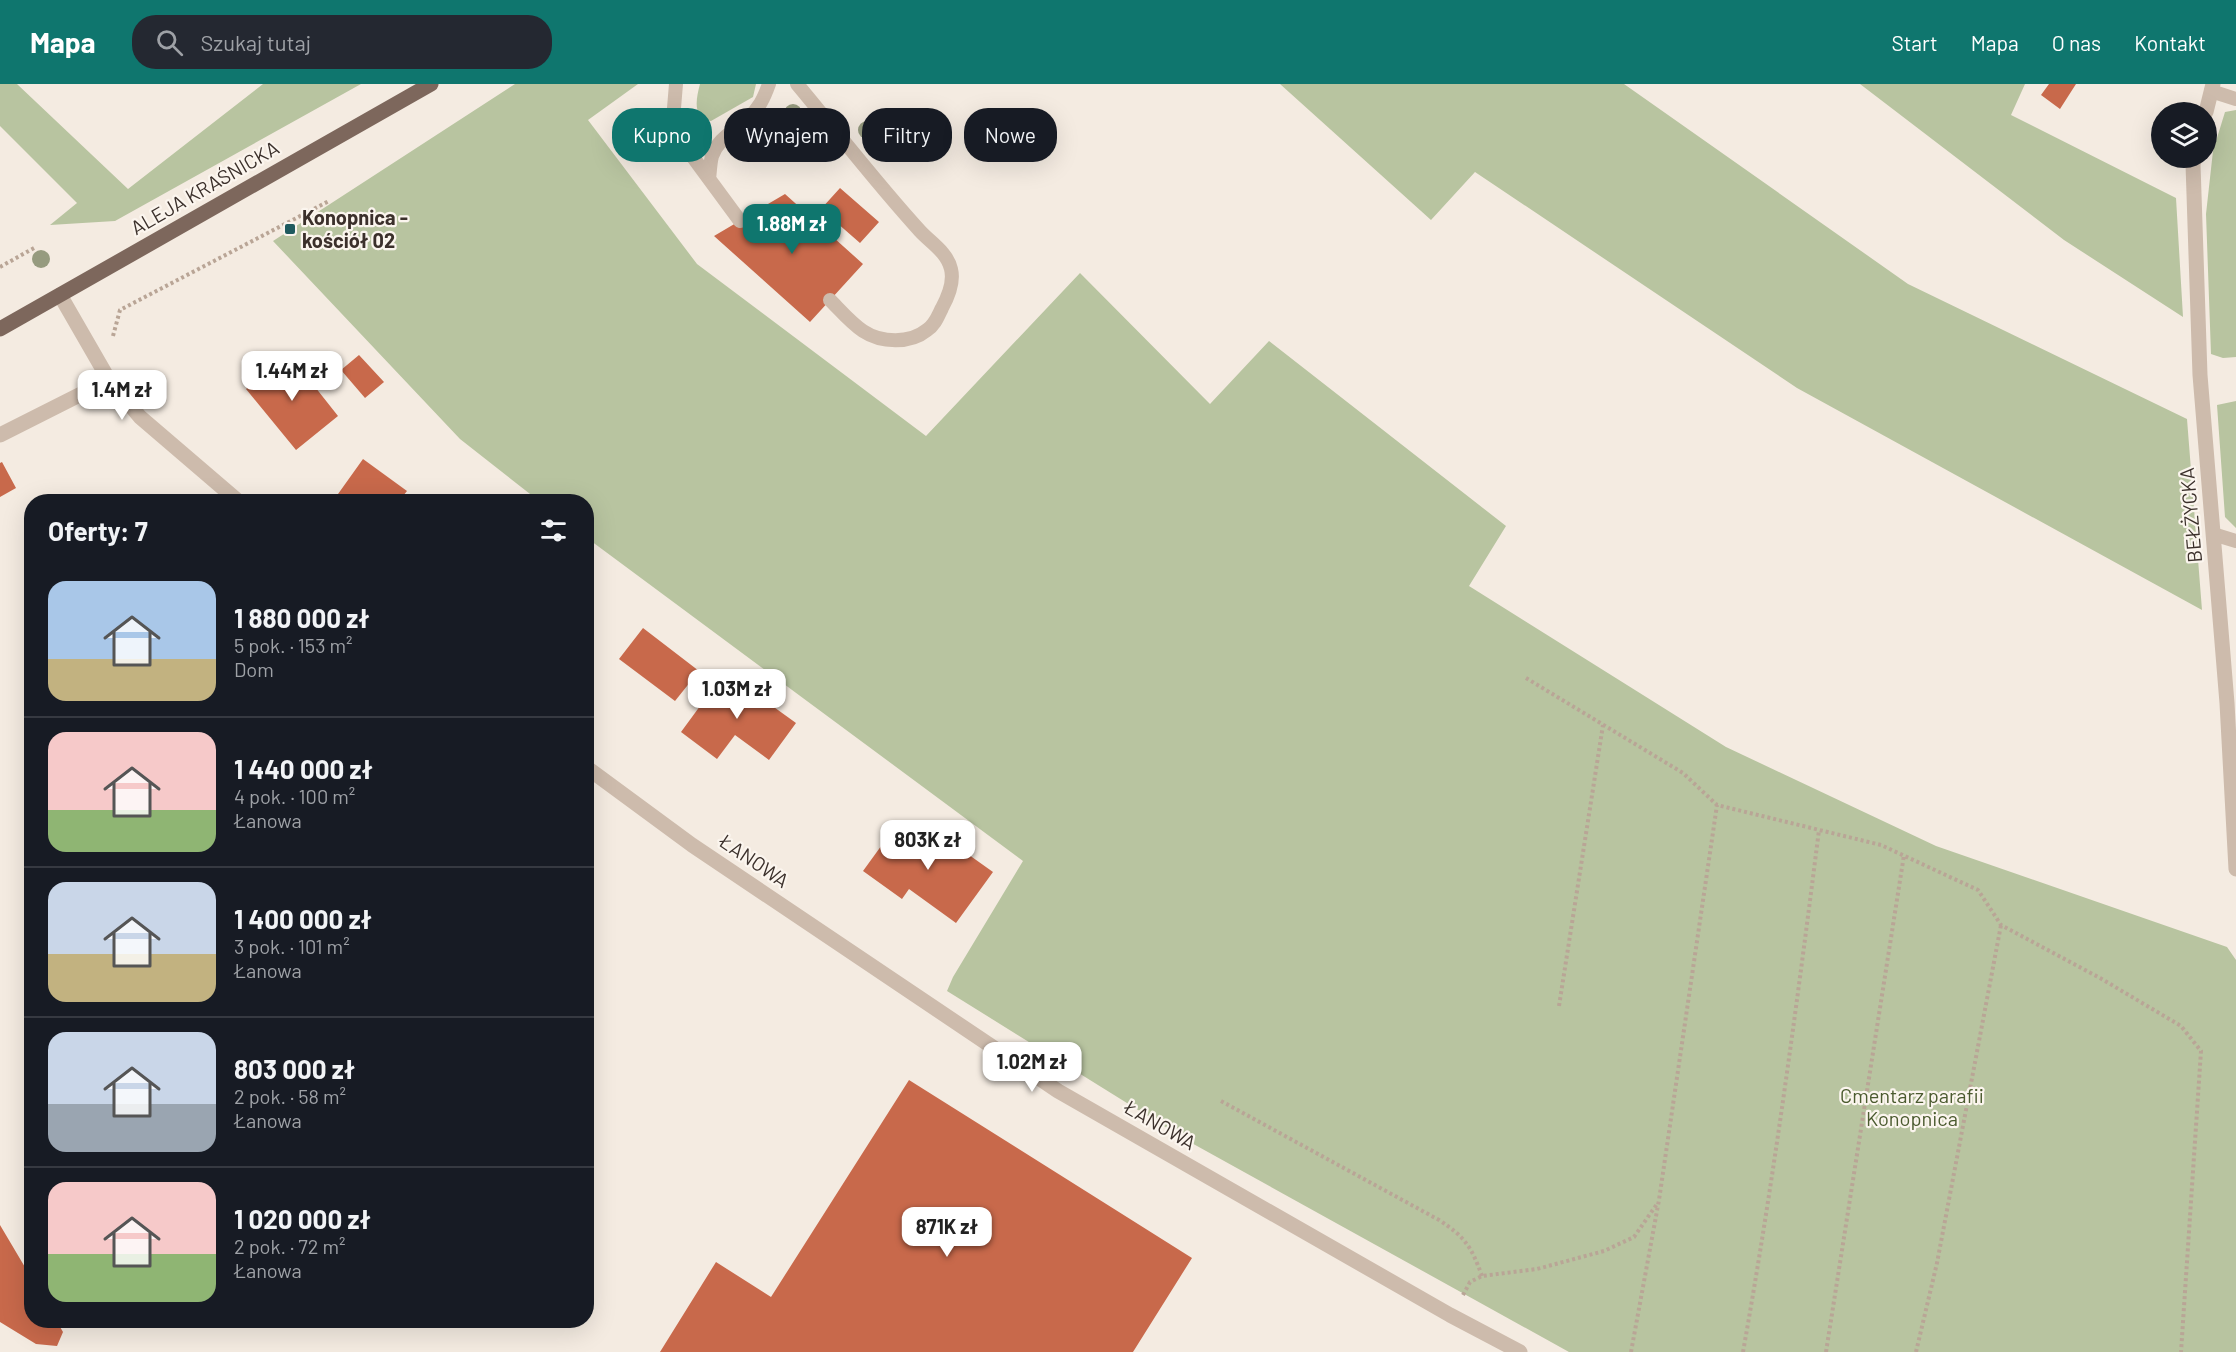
<!DOCTYPE html>
<html lang="pl">
<meta charset="utf-8">
<style>
body{margin:0;font-family:Barlow,sans-serif;background:#242831;color:#f1f3f6;height:100vh;display:flex;flex-direction:column;font-size:22px;white-space:nowrap}
*{box-sizing:border-box;margin:0}
p{font-size:20px;color:#9ea1a6}
.icon{flex:none;width:33px;height:33px;fill:none;stroke:currentColor;stroke-width:2;stroke-linecap:round;stroke-linejoin:round}
.map{position:relative;flex:1;overflow:hidden}
.panel{position:absolute;left:24px;top:410px;width:570px;height:834px;display:flex;flex-direction:column;background:#171b24;border-radius:24px;box-shadow:0 6px 24px #0002}
.panel>*{flex:none}
.hud{position:absolute;left:612px;top:24px;width:570px;height:54px;display:flex;gap:12px}
.buttons{position:absolute;left:2151px;top:18px;display:grid;gap:12px}
.buttons a{display:grid;place-items:center;width:66px;height:66px;border-radius:50%;background:#171b24;box-shadow:0 6px 24px #0002;font-size:30px}
.price{position:absolute;translate:-50% -51px;padding:0 14px;border-radius:12px;background:#fff;color:#222;font-size:20px;line-height:39px;filter:drop-shadow(0 2px 3px #0008)}
.price::after{content:'';position:absolute;left:50%;top:36px;width:18px;height:14px;margin-left:-9px;background:inherit;clip-path:polygon(0 0,100% 0,50% 100%)}
.price.current{background:#0f766e;color:#fff}
ul{padding:0;list-style:none}
li{display:flex;align-items:center;gap:18px;height:150px;padding:0 24px}
li+li{border-top:2px solid #363941}
li span{display:grid;place-items:center;flex:none;width:168px;height:120px;border-radius:18px;color:#555}
li>.icon{margin-inline-start:auto}
span .icon{width:72px;height:72px;fill:#fffc;stroke-width:1}
li b{font-size:26px}
h2{display:flex;justify-content:space-between;align-items:center;height:72px;padding:0 24px;font-size:26px}
.pill{padding:0 21px;border-radius:24px;background:#171b24;box-shadow:0 6px 24px #0002;font-size:21px;line-height:54px}
.pill.current{background:#0f766e;color:#fff}
header{display:flex;align-items:center;gap:36px;box-sizing:border-box;height:84px;padding:0 30px;background:#0f766e;color:#fff}
header strong{font-size:28px}
nav{display:flex;gap:33px;margin-inline-start:auto;font-size:21px}
.search{width:420px;height:54px;background:#242831;display:flex;align-items:center;gap:15px;box-sizing:border-box;padding:0 21px;border-radius:24px;color:#9ea1a6;font-size:22px}
.map>svg:first-child{display:block}
</style>
<header>
<strong>Mapa</strong>
<div class="search"><svg class="icon" aria-label="search" viewBox="0 0 24 24"><circle cx="10" cy="10" r="6"/><path d="M15 15l6 6"/></svg>Szukaj tutaj</div>
<nav><a>Start</a><a>Mapa</a><a>O nas</a><a>Kontakt</a></nav>
</header>
<div class="map">
<svg width="2236" height="1268" viewBox="0 0 2236 1268">
<rect width="100%" height="100%" fill="#f4ebe1"/>
<path fill="#b8c4a0" d="M0,0H17L128,105L263,0H361L115,137L50,141L77,119L0,42Z
M515,0H638L588,36L697,180L926,352L1080,189L1210,320L1269,257L1506,442L1469,502L1726,663L1936,762L2227,863L2236,876V1268H1569L1188,1057L947,907L953,893L1023,777L587,454L586,417H539L460,355L273,157Z
M700,0H756L753,13L711,37C692,34 696,15 700,0Z
M1280,0H1624L1908,200L2187,335L2202,526L1797,304L1475,88L1431,136Z
M1860,0H2025L2011,31L2176,114L2183,233L2064,156Z
M2236,26V273L2223,274L2211,270L2206,130L2213,67L2225,28Z
M2236,317V444L2225,433L2217,321Z"/>
<path fill="#c8694b" d="M2049,0H2076L2060,25L2041,11Z
M840,104L879,138L860,159L821,125Z
M785,110L863,180L810,238L714,152Z
M289,270L338,332L296,366L246,305Z
M359,271L384,298L365,314L341,286Z
M363,375L407,407L399,417H333Z
M2,378L16,404L0,413V379Z
M643,544L699,587L675,617L619,575Z
M725,588L796,639L769,676L735,651L717,675L681,648Z
M900,736L942,765L948,756L993,788L956,839L909,805L902,815L863,787Z
M909,996L1192,1174L1133,1268H660L716,1178L771,1213Z
M0,1141L32,1195V1236H56L63,1248L57,1262L36,1260L0,1238Z"/>
<g fill="none" stroke-linecap="round" stroke-linejoin="round">
<path stroke="#b9a596" stroke-width="4" stroke-dasharray="3 3" stroke-linecap="butt" d="M0,183L34,164
M113,252L120,226L329,117
M1526,594L1683,689L1717,721L1881,761L1978,806L2001,841L2100,894L2181,942L2201,967L2181,1268
M1559,922L1603,641
M1221,1017L1439,1136C1465,1153 1471,1162 1482,1192
M1463,1211L1470,1198L1482,1192L1537,1185L1604,1167L1634,1153L1657,1120
M1631,1268L1659,1116L1717,721
M1743,1268C1774,1094 1797,920 1819,746
M1826,1268L1904,771
M1916,1268L1937,1179L2001,841"/>
<path stroke="#cdbbac" stroke-width="14" d="M676,0L673,36L687,65L740,137
M797,0C838,49 877,100 920,147C931,159 947,168 951,185C954,197 948,213 942,224C938,232 935,241 927,246C910,260 881,259 863,247C851,239 840,226 830,216
M2211,7L2236,15
M709,95C710,88 710,79 712,72C719,53 734,48 747,35C759,25 764,14 769,0
M2213,450L2236,457"/>
<path stroke="#cdbbac" stroke-width="15" d="M2206,28L2213,0
M2195,74L2193,80L2200,291L2227,619L2236,785
M60,211L109,296L140,333L238,417
M0,351L109,296
M586,683L692,761L1058,1007L1450,1231L1520,1268"/>
<path stroke="#7d675c" stroke-width="15" d="M0,245L431,0"/>
</g>
<g fill="#969b7f">
<circle cx="793" cy="29" r="9"/>
<circle cx="867" cy="46" r="9"/>
<circle cx="41" cy="175" r="9"/>
</g>
<rect fill="#1f5a5e" stroke="#fbf5ee" stroke-width="2" x="284" y="139" width="12" height="12" rx="3"/>
<g text-anchor="middle" stroke-width="4.5" stroke-linejoin="round" paint-order="stroke">
<g font-size="20" fill="#3b302b" stroke="#fbf5ee">
<text transform="translate(205 104) rotate(-30)" y="7">ALEJA KRAŚNICKA</text>
<text transform="translate(2191 431) rotate(-95)" y="7">BEŁŻYCKA</text>
<text transform="translate(754 777) rotate(34)" y="7">ŁANOWA</text>
<text transform="translate(1160 1041) rotate(30)" y="7">ŁANOWA</text>
</g>
<g font-size="20" font-weight="bold" fill="#3b302b" stroke="#fbf5ee" text-anchor="start">
<text x="302" y="141">Konopnica -<tspan x="302" dy="23">kościół 02</tspan></text>
</g>
<g font-size="20" fill="#4a5a2e" stroke="#fbf5ee">
<text x="1912" y="1019">Cmentarz parafii<tspan x="1912" dy="23">Konopnica</tspan></text>
</g>
</g>
</svg>
<div class="buttons">
<a><svg class="icon" aria-label="layers" viewBox="0 0 24 24"><path d="M12 4l9 5-9 5-9-5zM3 14l9 5 9-5"/></svg></a>
</div>
<b class="price current" style="left:792px;top:171px">1.88M zł</b>
<b class="price" style="left:292px;top:318px">1.44M zł</b>
<b class="price" style="left:122px;top:337px">1.4M zł</b>
<b class="price" style="left:737px;top:636px">1.03M zł</b>
<b class="price" style="left:928px;top:787px">803K zł</b>
<b class="price" style="left:1032px;top:1009px">1.02M zł</b>
<b class="price" style="left:947px;top:1174px">871K zł</b>
<div class="hud">
<a class="pill current">Kupno</a>
<a class="pill">Wynajem</a>
<a class="pill">Filtry</a>
<a class="pill">Nowe</a>
</div>
<section class="panel">
<h2>Oferty: 7<svg class="icon" aria-label="filters" viewBox="0 0 24 24"><path d="M4 7h16M4 17h16"/><circle cx="9" cy="7" r="2"/><circle cx="15" cy="17" r="2"/></svg></h2>
<ul>
<li><span style="background:linear-gradient(#a9c7e8 65%,#c2b280 0)"><svg class="icon" aria-label="home" viewBox="0 0 24 24"><path d="M3 11l9-7 9 7M6 9v11h12V9"/></svg></span><div><b>1 880 000 zł</b><p>5 pok. · 153 m²</p><p>Dom</p></div></li>
<li><span style="background:linear-gradient(#f6c9c9 65%,#8fb573 0)"><svg class="icon" aria-label="home" viewBox="0 0 24 24"><path d="M3 11l9-7 9 7M6 9v11h12V9"/></svg></span><div><b>1 440 000 zł</b><p>4 pok. · 100 m²</p><p>Łanowa</p></div></li>
<li><span style="background:linear-gradient(#c9d6e8 60%,#c2b280 0)"><svg class="icon" aria-label="home" viewBox="0 0 24 24"><path d="M3 11l9-7 9 7M6 9v11h12V9"/></svg></span><div><b>1 400 000 zł</b><p>3 pok. · 101 m²</p><p>Łanowa</p></div></li>
<li><span style="background:linear-gradient(#c9d6e8 60%,#9aa5b1 0)"><svg class="icon" aria-label="home" viewBox="0 0 24 24"><path d="M3 11l9-7 9 7M6 9v11h12V9"/></svg></span><div><b>803 000 zł</b><p>2 pok. · 58 m²</p><p>Łanowa</p></div></li>
<li><span style="background:linear-gradient(#f6c9c9 60%,#8fb573 0)"><svg class="icon" aria-label="home" viewBox="0 0 24 24"><path d="M3 11l9-7 9 7M6 9v11h12V9"/></svg></span><div><b>1 020 000 zł</b><p>2 pok. · 72 m²</p><p>Łanowa</p></div></li>
</ul>
</section>
</div>
